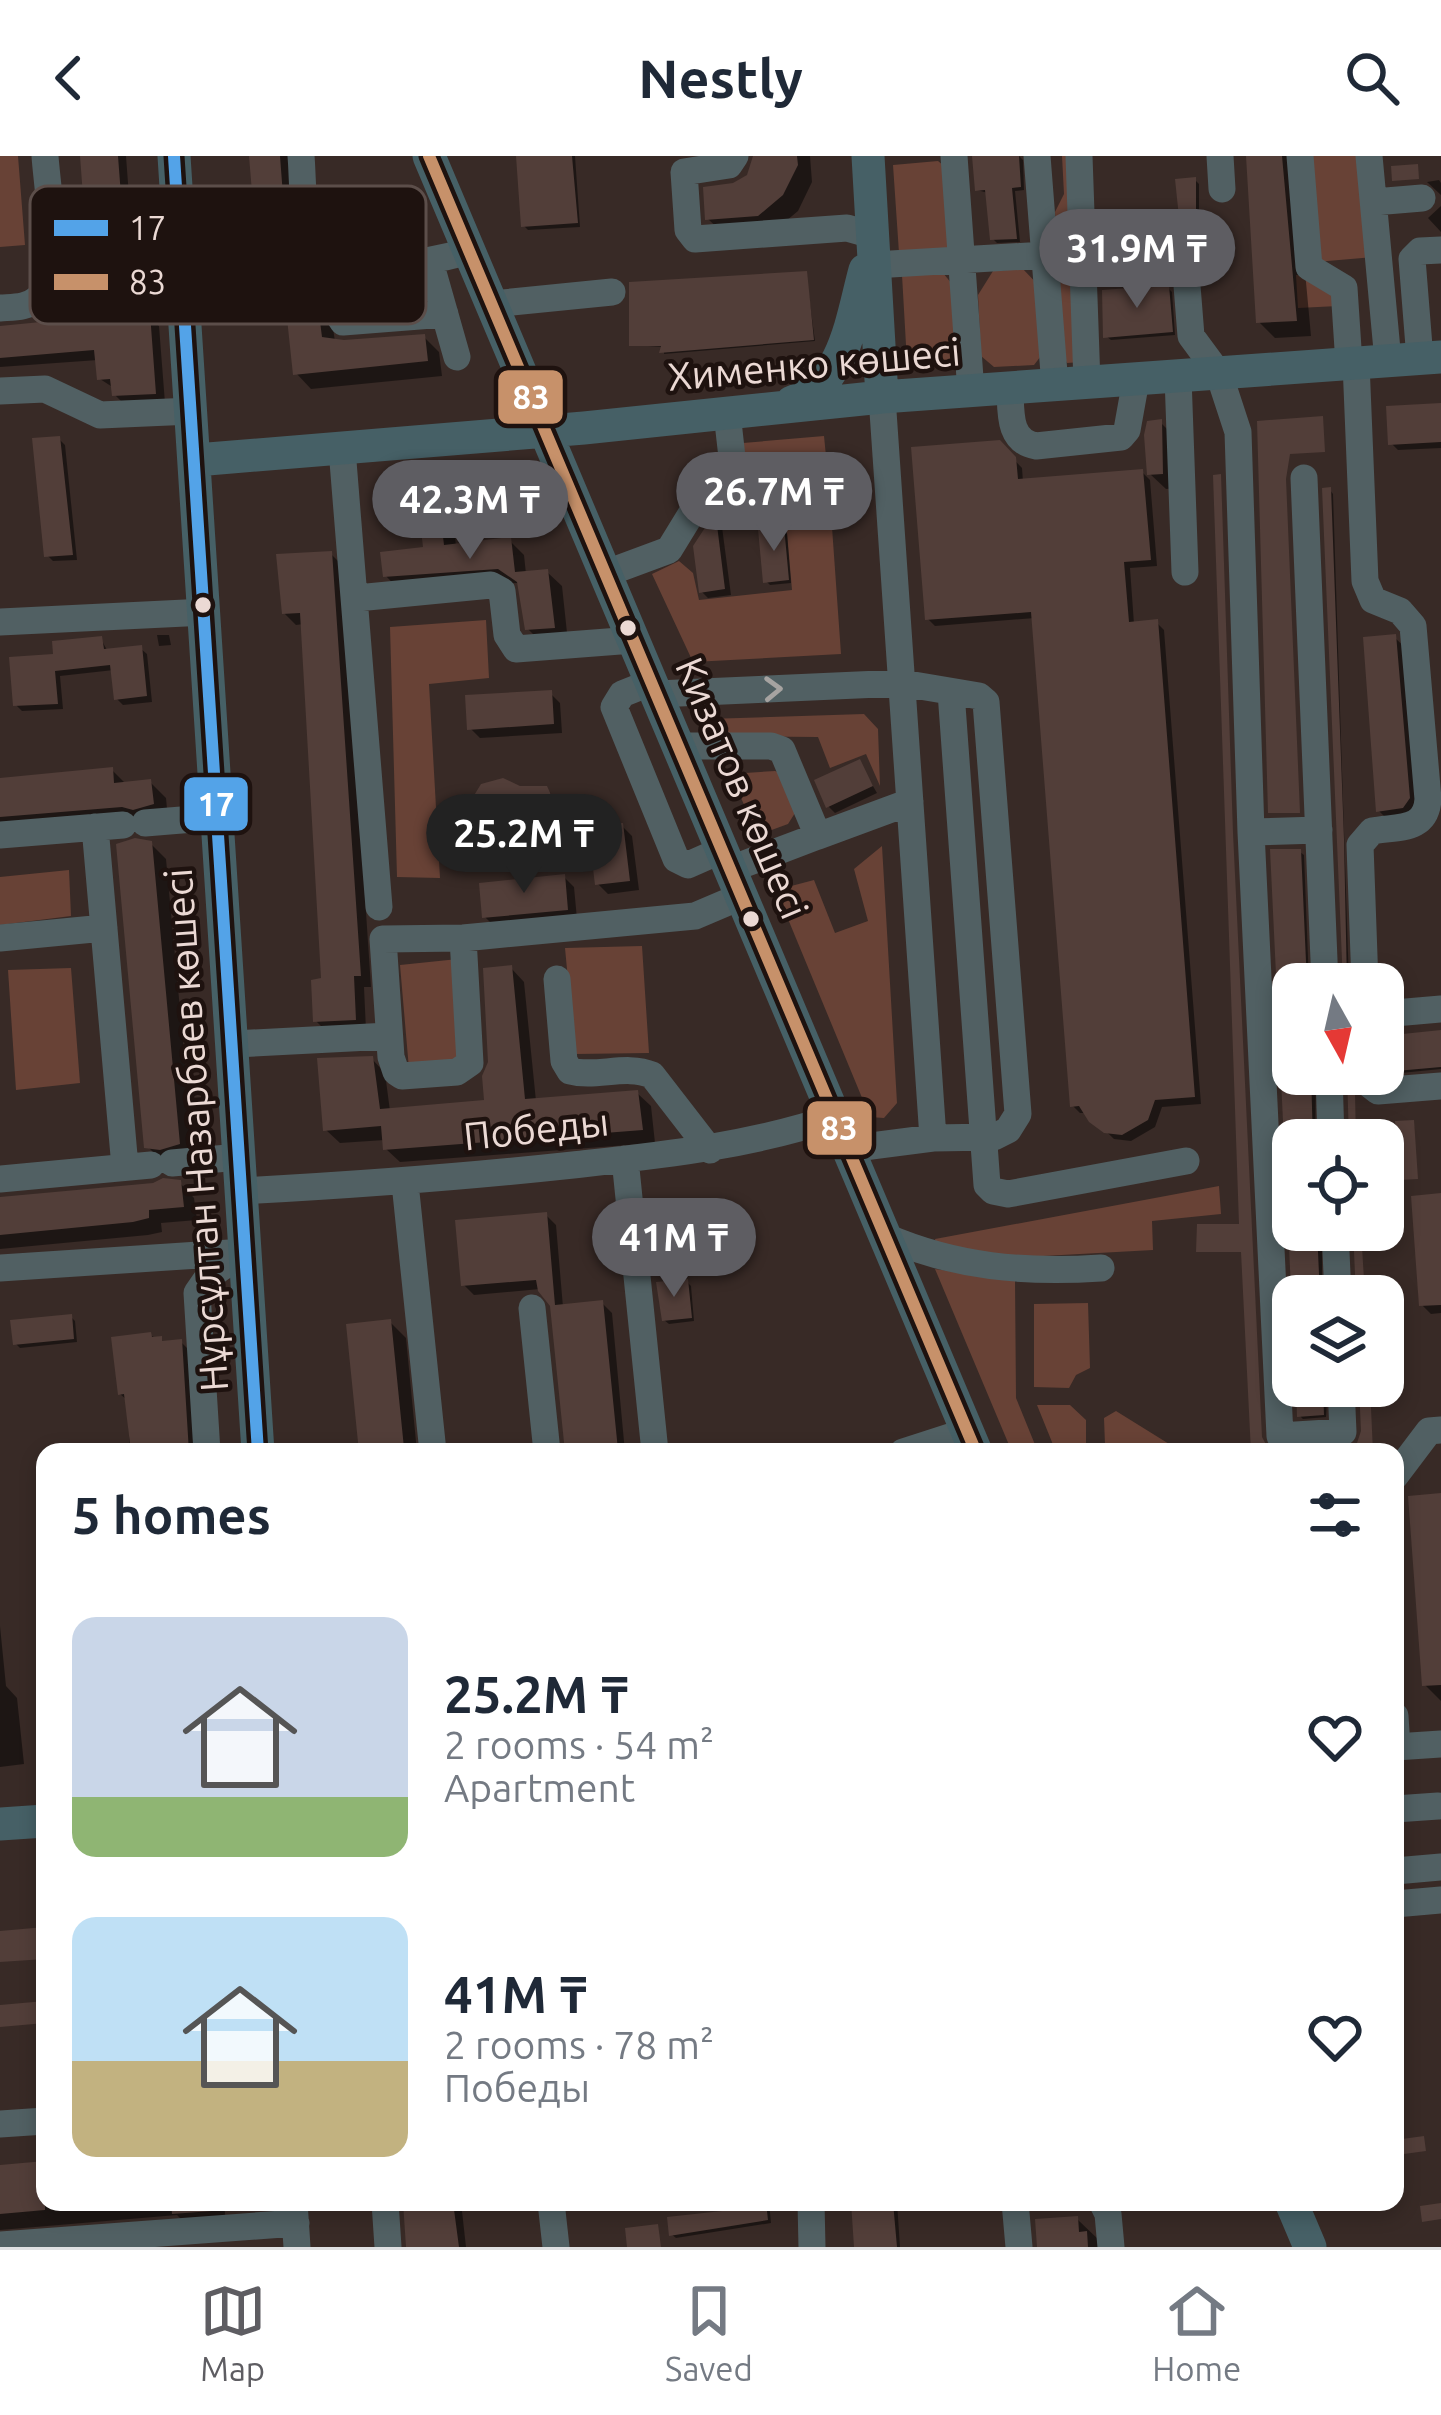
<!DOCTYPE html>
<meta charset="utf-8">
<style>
body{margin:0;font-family:Ubuntu,sans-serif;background:#f2f2f3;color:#1f2937;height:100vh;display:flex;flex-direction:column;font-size:45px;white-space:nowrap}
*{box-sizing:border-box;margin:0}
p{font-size:39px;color:#747a83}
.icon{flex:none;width:66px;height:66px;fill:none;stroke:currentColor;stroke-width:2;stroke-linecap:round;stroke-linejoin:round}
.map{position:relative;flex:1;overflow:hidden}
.details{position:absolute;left:36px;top:1287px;width:1368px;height:768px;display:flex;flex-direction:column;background:#fff;border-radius:24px;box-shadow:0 6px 18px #0003}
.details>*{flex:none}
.needle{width:78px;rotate:172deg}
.fabs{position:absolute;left:1272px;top:807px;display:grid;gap:24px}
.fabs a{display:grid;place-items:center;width:132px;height:132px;border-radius:24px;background:#fff;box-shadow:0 6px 18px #0003;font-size:60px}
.price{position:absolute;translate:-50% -102px;padding:0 27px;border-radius:42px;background:#5e5d62;color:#fff;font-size:39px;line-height:78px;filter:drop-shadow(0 3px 6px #0008)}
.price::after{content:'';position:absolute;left:50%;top:72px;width:36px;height:27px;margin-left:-18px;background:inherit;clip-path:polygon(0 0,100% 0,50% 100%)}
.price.selected{background:#222;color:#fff}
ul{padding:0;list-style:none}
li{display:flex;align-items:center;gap:36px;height:300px;padding:0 36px}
li span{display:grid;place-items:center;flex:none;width:336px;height:240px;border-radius:24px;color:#555}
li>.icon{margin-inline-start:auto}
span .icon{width:144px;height:144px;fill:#fffc;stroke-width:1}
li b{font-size:51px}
h2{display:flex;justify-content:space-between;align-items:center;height:144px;padding:0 36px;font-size:51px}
header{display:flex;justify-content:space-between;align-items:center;height:156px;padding:0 36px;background:#fff;font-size:54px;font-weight:700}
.menu{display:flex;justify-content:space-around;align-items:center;height:168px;border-top:3px solid #e0e1e3;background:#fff;font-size:33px;color:#747a83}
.menu a{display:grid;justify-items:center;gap:6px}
.menu .selected{color:#5e5d62}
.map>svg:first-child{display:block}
</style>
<header><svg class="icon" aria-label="back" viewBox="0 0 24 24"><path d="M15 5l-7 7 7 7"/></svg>Nestly<svg class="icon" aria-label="search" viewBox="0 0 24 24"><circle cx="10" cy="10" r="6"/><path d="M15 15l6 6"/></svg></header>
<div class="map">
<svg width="1441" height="2091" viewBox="0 0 1441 2091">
<rect width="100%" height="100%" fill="#382a26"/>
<path fill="#684236" d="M0,0H18L25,89L0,91Z
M1062,0H1075L1081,206L1067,207L1061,195L1055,56L1064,38Z
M1308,0H1363L1374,101L1316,106Z
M938,5L944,10L957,88L942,96L899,97L893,9Z
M1023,113L1041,132L1044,196L1034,209L994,211L981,200L978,139L993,115Z
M943,117L961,139L958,211L918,213L906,189L902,119Z
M1296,119H1310L1336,132L1338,150L1298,152Z
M824,280L827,310L809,312L812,344L830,343L841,498L693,506L652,418L679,405L693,417L699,444L792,434L783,330L747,332L743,287Z
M486,464L489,522L429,528L440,722L397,721L390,471Z
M864,558L878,573L880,630L866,598L830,612L818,581L714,580L707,563Z
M775,615L780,617L795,657L788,668L758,679L730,618Z
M882,690L897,947L884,962L870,961L776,734L814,724L835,777L868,765L854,713Z
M69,714L71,760L0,769V721Z
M642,790L649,897L575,898L565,792Z
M458,803L464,908L409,913L400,809Z
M71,812L80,927L16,934L8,814Z
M1219,1030L1221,1058L1152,1065L1153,1094L971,1104L937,1095L935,1083Z
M935,1113L1015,1124L1016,1242L1038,1296H1012Z
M1088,1147L1090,1212L1076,1219L1069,1232L1034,1231V1148Z
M1037,1249H1070L1086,1264V1287L1070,1296H1056Z
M1116,1255L1182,1296H1119L1105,1289L1104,1262Z"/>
<path fill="#0007" d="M83,0H126L138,161L149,160L159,170L165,247L125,249L115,239L114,232L100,223L98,204L0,211V172L95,164Z
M252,0H293L302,116L312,120L328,136L335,186L424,181L439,196L442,220L311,233L296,217L285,121L276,122L261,106Z
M519,0H575L580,71L528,74L524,70Z
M755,0H810L812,26L798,55L774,75L724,78L708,63L749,21Z
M1019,0L1023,4L1024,34L1015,35L1020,86L997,87L993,83L988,37L977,34L975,3Z
M1248,0H1300L1296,18L1311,180L1275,182L1259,166Z
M1195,24L1199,28V72L1187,73L1183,69Z
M1439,24L1441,27V39L1427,26Z
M1441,50V76L1428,62Z
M806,118L815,185L664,198V191L632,189Z
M1168,132L1172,136L1175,179L1111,184L1106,180Z
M1441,250V292L1398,294L1391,287Z
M1160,266L1176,282L1178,332L1166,333L1150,318Z
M59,283L65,289L77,404L53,405L47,399Z
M998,287L1022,312L1023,326L1142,316L1150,324L1157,410L1130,412L1134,468L1156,466L1164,474L1201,948L1162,951L1155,971L1131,985L1114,983L1087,957H1080L1073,950L1035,462L935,470L928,463Z
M436,331L451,346L456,390L509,384L524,399L526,418L547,416L562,430L568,486L543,488L528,473L521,430L517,427L400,435L386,420L426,394Z
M1330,334L1333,338L1349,828H1346Z
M716,365L722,371L731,439L708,442L701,435Z
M783,373L787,378L791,427L770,429L766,425Z
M331,398L343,410L371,831H364L366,874L327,876L316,865L324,825L304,468L296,469L284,457Z
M157,479H169L171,489L159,490Z
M1394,481L1410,496L1422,665L1394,670L1379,655Z
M101,483L108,496L140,492L147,498L152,546L123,549L117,543L114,514L60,520L63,553L22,555L16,549L57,501Z
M550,537L560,547L562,577L480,582L470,572Z
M859,606L877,637L835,657L828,650Z
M112,614L127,629L150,626L166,642L168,663L0,678V625Z
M519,633L549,635L564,655L561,666L536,674L528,684L507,690L509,686L483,671Z
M622,670L632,680L639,734L608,738L598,728Z
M150,687L166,703L194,1003L163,1006L147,990Z
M1273,696H1300L1304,699L1309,828H1293V918H1316L1315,984H1293V1074H1322V1140H1294Z
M564,721L574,731L577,763L495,771L485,761Z
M511,812L524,826L536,945L637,937L651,950L655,987L400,1006L386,993L385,984L340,987L326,974L372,903L385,917L390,955L487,946Z
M1441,877V913L1391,918L1387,914L1383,907V883Z
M180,1027L194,1042L197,1064L161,1067L162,1076L148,1079L0,1093V1044Z
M1441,1040V1157L1431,1158L1422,1149Z
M546,1059L556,1069L563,1151L602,1147L612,1157L625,1296H567L553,1149L540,1133L474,1139L464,1129Z
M687,1126L691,1130L694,1165L669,1168L664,1164Z
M71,1161L75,1165L77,1186L20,1192L16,1188Z
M390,1166L406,1182L417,1296H363L350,1170Z
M150,1179L165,1187L181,1186L190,1195L196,1296H130L127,1244L120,1238Z
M1299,1230H1328L1326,1261L1303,1263L1300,1260Z
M1441,1340V1545L1425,1529Z
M0,1470L6,1530L17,1542L24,1608L0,1611Z
M45,2008V2046H224L226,2070L190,2072L177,2059L0,2074V2012Z
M404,2046H461L466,2091H409Z
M724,2046H769L771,2067L676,2082L671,2078L725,2058Z
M854,2046H897L900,2091H857Z
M1077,2063L1100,2085V2091H1038Z"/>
<path fill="#523e39" d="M80,0H118L130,158L150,157L156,238L112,240L110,223L97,224L94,194L0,202V170L92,161Z
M249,0H280L288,105L258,108Z
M516,0H572L578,67L521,71Z
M753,0H797L798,9L783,39L758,60L705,64L703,31L733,27L747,19Z
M972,0H1019L1021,31L1012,32L1017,83L990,84L985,34L975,35Z
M1246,0H1282L1297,165L1256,167Z
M1418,8L1419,23L1392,25L1391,10Z
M1196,21V69L1180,71L1175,23Z
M308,113L314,118L322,181L344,184L425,178L428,205L293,219L282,115Z
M807,115L814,184L659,197L661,190H629V126Z
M1169,129L1173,176L1103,182L1102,134Z
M1441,247V286L1388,289L1386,250Z
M1323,260L1325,296L1290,298L1286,323L1300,657H1268L1257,265Z
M1162,263L1163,318L1147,319L1144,279L1147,265Z
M60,280L73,399L44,401L32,282Z
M1000,284L1016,301L1018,323L1143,313L1151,404L1124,406L1129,466L1158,463L1195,941L1155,944L1148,964L1122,979L1104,977L1089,966L1079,950L1070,951L1031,456L925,464L911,291Z
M826,313L831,337L813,339L811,314Z
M1221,318L1233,677L1262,1281L1270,1296H1251L1241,1096H1196L1197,1068H1239L1213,319Z
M437,328L444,389L511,381L515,416L548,413L555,472L525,474L517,426L498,413L383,421L380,396L423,391L416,331Z
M1331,331L1344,683L1347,828H1343L1322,332Z
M712,361H716L725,433L699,437L693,390Z
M784,370L789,424L763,427L758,373Z
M332,395L361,820H354L356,864L313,866L311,824L321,822L300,457L282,458L276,398Z
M1396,478L1410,642L1403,652L1376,656L1363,481Z
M102,480L104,493L142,489L147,540L114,544L110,509L55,515L58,548L13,550L9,501L53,498L52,485Z
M552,534L554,568L467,574L465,539Z
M860,603L873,630L826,652L814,624Z
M113,611L114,627L151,623L154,648L133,654L122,651L0,661V622Z
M503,622L520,630H547L555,647L546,661L526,665L513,678L495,681L475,670L470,646L481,628Z
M623,667L630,725L595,729L588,671Z
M135,682L152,685L180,988L160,994L144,992L116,688Z
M1270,693H1301L1307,828H1293V918H1311L1313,984H1293V1074H1317L1320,1140H1293V1175Z
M565,718L568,754L482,762L479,727Z
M512,809L525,943L638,934L643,974L383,994L381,970L323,975L317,902L373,900L380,953L484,944L482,920L488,906L483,812Z
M1441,874V911L1385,916L1383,880Z
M1347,918L1355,937L1356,984H1349Z
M1414,964L1418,1023L1399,1024L1395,965Z
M163,1022L181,1024L184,1051L149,1054V1062L133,1066L0,1079V1041L153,1027Z
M1441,1037V1149L1419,1150L1411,1040Z
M547,1056L555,1149L603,1144L618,1294L565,1296L550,1150L538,1135L536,1124L461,1130L455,1064Z
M1353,1074H1361L1365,1140H1356Z
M688,1123L692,1162L662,1165L656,1126Z
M72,1158L74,1183L13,1189L10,1164Z
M391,1163L404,1292L359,1296L346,1168Z
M151,1176L152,1181L162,1180V1185L182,1183L189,1296H131L124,1238L118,1239L111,1181Z
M1296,1230H1323L1324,1259L1297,1261Z
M1359,1230H1370L1373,1296H1354L1361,1275Z
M1441,1337V1529L1422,1530L1408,1340Z
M45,1771V1803L0,1806V1775Z
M45,1845V1867L0,1871V1849Z
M1424,1980L1426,1995L1404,1998L1402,1983Z
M45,2005V2054L0,2058V2009Z
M171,2046H211L212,2055L172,2058Z
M403,2046H453L459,2091H406Z
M721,2046H766L768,2064L669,2080L667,2061L722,2055Z
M851,2046H893L897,2091H854Z
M1441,2047V2063L1422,2066L1420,2050Z
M1078,2060L1079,2076L1087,2075L1088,2091H1037L1035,2063Z
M658,2068L661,2091H627L625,2072Z"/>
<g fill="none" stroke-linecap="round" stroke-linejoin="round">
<path stroke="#516063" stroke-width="27" d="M301,0C303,21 302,79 313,94C338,127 436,104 470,95
M735,0L729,9L684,16L688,74L695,83L847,72L872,79
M954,0L971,236
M1037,0L1055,230
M1079,0L1087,227
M1220,0L1222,33
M1300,0L1309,111L1344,132L1349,208
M1369,0L1388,205
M1374,46L1422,42
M331,105L335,154L343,166L445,158
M430,106L457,201
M874,109L1045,99
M1186,117L1191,180L1219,218L1238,276L1251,676L1280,1280L1343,1276L1341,1230
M492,148L612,136
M0,152C13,151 27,152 37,143C63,122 47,32 45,0
M1420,203L1412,103L1420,95L1441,94
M1356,207L1365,425L1373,444L1400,455L1413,470L1428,643C1426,676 1397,670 1372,675L1360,689L1365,828
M1178,221L1185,416
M1010,233C1011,256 1008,285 1036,290L1121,281L1127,274L1136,224
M0,235L45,233L100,259L192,255
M882,241L933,982
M342,293L379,751
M1304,322L1325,828
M607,417L669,394L696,350L729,331L734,319L727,257
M357,442L491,429L502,435L507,479L516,493L633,484
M0,466L206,456
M652,526L622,538L614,551L676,703L688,709L722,694
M951,536L987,1029L993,1035L1008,1038L1186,1005
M657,538L902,527L979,540L986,546L1018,958L1008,974L994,981L933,982L848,993
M679,590H771L782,594L818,680L731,713
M145,667L218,661
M95,671L125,1011
M1251,676L1319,674
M0,679L123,669
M818,680L910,646
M0,782L104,772
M463,782L470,907L457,916L402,920L396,916L391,901L383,783L463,782L695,760L742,740
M557,823L564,905L570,915C596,922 626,908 652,919L710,994
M1383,858L1441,853
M234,888L389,880
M1329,918L1331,984
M1367,918L1369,928L1378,935L1441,930
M625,1003L655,1296
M172,1007L239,1001
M0,1023L151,1009
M405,1027L433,1296
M241,1035C352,1029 462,1021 573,1009C662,999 750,990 835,961
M1335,1074L1338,1140
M886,1081C956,1111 1024,1117 1101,1112
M0,1112L245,1096
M532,1152L547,1296
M207,1296L197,1137L208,1121L241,1098
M903,1296L968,1275
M1395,1320L1429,1275L1441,1274
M1395,1560L1397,1591
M1395,1591L1441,1588
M1395,1653L1438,1650
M1395,1715L1441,1711
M1395,1748L1441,1744
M0,1968L45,1965
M294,2046L297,2091
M385,2046L388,2091
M551,2046L556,2091
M811,2046L812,2091
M1015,2046L1019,2091
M1102,2046L1108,2058L1111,2091
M0,2089L296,2067"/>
<path stroke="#466066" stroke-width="33" d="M174,0L258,1296
M429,0L976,1296
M868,0L882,241
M792,246C845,228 852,161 865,114
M196,304L584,272L882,241L1441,201
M0,1668L45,1665
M1291,2046L1310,2091"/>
<g stroke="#1e120f" stroke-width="21">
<path id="bus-1" d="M174,0L258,1296"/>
</g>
<g stroke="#1e120f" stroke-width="21">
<path id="bus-2" d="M429,0L976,1296"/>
</g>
<use href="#bus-1" stroke="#53a3e8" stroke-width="12"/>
<use href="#bus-2" stroke="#c7916a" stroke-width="12"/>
</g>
<defs><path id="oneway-chevron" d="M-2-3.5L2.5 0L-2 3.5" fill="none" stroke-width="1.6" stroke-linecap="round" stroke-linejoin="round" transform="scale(3)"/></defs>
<use stroke="#a6a3a1" href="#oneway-chevron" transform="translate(773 533) rotate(-2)"/>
<g fill="#ebd9d4" stroke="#1e120f" stroke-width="4.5">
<circle cx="203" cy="449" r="10"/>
<circle cx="628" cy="472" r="10"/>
<circle cx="751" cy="763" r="10"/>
</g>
<g text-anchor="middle" stroke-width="9" stroke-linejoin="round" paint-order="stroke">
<g font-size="39" fill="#ebd9d4" stroke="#1e120f">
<text transform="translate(814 208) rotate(-5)" y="14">Хименко көшесі</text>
<text transform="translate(742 632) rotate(67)" y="14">Кизатов көшесі</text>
<text transform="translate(536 973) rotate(-6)" y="14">Победы</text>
<text transform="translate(196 974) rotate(-94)" y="14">Нұрсұлтан Назарбаев көшесі</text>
</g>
</g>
<rect x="30" y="30" width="396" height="138" rx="18" fill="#1e120f" stroke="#5c4e4a" stroke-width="3"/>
<rect x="54" y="64" width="54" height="16" fill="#53a3e8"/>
<rect x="54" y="118" width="54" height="16" fill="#c7916a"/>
<g font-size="33" fill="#ebd9d4">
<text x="129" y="84">17</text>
<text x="129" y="138">83</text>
</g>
<g stroke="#1e120f" stroke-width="4.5">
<rect x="496" y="212" width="69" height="58" rx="12" fill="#c7916a"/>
<rect x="182" y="619" width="68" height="58" rx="12" fill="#53a3e8"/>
<rect x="805" y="943" width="69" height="58" rx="12" fill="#c7916a"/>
</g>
<g font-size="33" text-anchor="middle" font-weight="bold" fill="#fff">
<text x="531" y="253">83</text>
<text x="216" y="660">17</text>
<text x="839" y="984">83</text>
</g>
</svg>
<div class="fabs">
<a><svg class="needle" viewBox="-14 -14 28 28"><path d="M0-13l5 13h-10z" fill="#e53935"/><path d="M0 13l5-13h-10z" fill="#747a83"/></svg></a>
<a><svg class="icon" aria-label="locate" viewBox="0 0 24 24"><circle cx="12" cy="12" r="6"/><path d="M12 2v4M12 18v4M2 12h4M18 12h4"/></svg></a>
<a><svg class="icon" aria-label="layers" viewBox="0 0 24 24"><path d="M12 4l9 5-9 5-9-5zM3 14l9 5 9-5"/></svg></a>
</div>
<b class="price" style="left:1137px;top:155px">31.9M ₸</b>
<b class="price" style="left:774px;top:398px">26.7M ₸</b>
<b class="price" style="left:470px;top:406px">42.3M ₸</b>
<b class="price selected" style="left:524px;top:740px">25.2M ₸</b>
<b class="price" style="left:674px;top:1144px">41M ₸</b>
<section class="details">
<h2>5 homes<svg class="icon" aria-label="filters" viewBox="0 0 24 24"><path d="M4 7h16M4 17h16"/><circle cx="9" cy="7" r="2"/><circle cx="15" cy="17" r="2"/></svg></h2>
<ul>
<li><span style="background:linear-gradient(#c9d6e8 75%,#8fb573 0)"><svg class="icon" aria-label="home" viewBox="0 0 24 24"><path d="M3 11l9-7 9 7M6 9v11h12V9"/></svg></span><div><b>25.2M ₸</b><p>2 rooms · 54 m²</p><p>Apartment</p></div><svg class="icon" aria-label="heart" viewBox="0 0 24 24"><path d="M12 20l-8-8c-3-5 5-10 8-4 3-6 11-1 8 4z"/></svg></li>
<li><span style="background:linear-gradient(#bfe0f5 60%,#c2b280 0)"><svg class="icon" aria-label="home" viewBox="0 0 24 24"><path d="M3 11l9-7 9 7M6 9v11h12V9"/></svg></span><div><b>41M ₸</b><p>2 rooms · 78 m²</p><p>Победы</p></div><svg class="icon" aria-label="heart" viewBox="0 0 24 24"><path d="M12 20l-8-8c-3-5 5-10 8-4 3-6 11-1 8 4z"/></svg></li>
</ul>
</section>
</div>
<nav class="menu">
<a class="selected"><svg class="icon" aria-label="map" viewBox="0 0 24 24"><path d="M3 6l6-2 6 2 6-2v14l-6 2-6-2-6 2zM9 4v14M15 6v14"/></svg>Map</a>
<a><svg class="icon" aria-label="saved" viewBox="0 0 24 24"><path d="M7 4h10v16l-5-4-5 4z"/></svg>Saved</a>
<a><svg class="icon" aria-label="home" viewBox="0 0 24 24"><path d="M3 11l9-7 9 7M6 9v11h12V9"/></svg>Home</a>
</nav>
